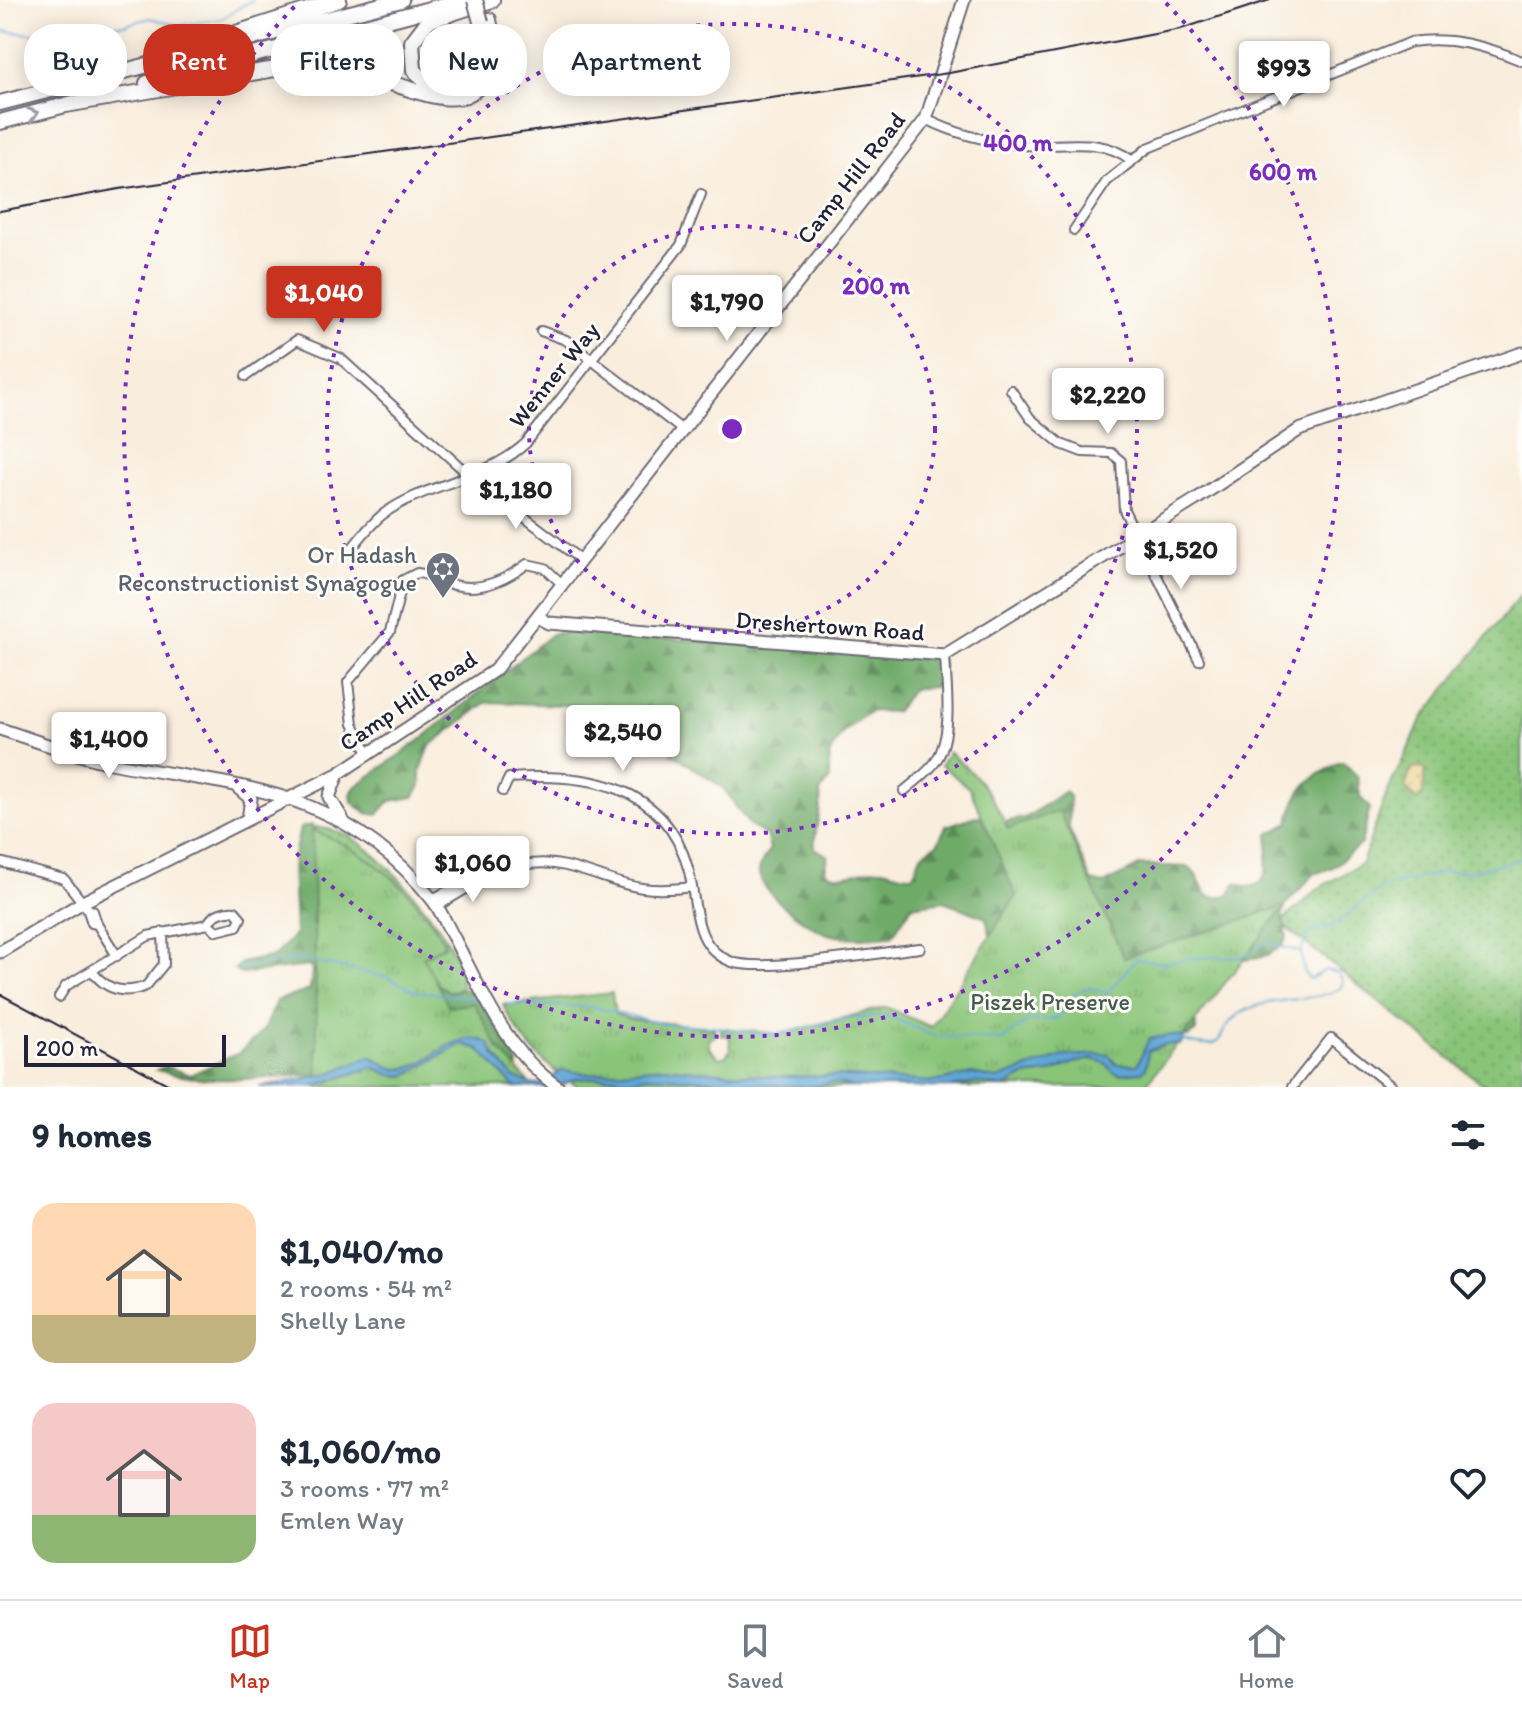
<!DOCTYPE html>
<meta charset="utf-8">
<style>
body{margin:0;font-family:Itim,sans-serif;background:#f2f2f3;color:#1f2937;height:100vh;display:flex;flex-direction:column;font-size:30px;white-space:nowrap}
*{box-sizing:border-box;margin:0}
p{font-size:26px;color:#747a83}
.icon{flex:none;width:44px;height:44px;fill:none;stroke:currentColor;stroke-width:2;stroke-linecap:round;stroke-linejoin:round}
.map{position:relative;height:1087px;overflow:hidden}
.side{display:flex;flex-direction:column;background:#fff;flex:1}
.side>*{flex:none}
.top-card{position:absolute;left:24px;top:24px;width:800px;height:72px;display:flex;gap:16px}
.scale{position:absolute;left:24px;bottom:20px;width:202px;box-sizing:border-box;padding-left:8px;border:4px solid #22223b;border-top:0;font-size:22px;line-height:28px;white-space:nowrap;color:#22223b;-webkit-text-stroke:6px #fdfcf7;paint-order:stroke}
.price{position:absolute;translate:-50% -68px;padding:0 18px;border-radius:8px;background:#fff;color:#222;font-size:26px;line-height:52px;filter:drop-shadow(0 2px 4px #0008)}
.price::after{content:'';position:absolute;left:50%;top:48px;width:24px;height:18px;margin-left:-12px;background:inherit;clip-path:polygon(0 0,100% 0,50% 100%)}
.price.active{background:#c8321e;color:#fff}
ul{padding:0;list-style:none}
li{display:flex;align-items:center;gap:24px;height:200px;padding:0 32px}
li span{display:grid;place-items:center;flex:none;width:224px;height:160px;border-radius:24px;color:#555}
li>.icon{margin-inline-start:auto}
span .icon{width:96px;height:96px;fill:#fffc;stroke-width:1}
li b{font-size:34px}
h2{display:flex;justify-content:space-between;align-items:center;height:96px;padding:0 32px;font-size:34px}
.chip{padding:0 28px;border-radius:32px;background:#fff;box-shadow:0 4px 20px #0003;font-size:28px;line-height:72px}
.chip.active{background:#c8321e;color:#fff}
.tabs{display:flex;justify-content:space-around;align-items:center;height:112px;border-top:2px solid #e0e1e3;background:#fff;font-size:22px;color:#747a83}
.tabs a{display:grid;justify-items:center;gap:4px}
.tabs .active{color:#c8321e}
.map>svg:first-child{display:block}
</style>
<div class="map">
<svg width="1522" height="1087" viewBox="0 0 1522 1087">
<defs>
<pattern id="grass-dots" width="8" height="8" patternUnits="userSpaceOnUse" patternTransform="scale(2)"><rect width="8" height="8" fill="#89c478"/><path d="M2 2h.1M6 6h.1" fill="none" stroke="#76a869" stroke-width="1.8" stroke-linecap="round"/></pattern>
<pattern id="forest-firs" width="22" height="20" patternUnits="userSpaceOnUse" patternTransform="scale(2)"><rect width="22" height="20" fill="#6eaa68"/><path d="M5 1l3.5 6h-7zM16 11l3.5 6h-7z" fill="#5a8a57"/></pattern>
<pattern id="sand-dots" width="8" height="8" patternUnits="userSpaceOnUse" patternTransform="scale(2)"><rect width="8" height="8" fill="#eeda9e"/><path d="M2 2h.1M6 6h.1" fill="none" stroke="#ccbb89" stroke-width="1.8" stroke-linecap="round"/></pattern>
<pattern id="park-tufts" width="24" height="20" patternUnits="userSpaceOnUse" patternTransform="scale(2)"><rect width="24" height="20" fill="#89c478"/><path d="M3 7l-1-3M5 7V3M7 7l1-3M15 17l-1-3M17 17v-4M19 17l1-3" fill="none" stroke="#76a869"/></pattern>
</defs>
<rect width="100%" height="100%" fill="#fdfcf7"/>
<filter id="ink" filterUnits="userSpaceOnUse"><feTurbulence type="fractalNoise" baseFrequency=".0125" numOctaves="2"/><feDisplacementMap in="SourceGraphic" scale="16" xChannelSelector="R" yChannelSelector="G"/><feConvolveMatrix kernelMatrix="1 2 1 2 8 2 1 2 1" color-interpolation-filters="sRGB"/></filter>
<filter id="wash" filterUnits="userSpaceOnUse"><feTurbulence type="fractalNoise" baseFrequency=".006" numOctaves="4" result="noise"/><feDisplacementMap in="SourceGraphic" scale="32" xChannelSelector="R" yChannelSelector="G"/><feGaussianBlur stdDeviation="1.8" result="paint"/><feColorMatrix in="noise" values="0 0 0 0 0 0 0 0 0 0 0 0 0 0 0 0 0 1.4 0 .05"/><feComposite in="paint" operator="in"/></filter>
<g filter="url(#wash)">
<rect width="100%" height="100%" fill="#f9eddd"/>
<path fill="url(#grass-dots)" stroke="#56735a" stroke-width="2" d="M1522,593V1087H1486L1280,923L1319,888L1362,863L1386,795L1423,718Z
M316,827C321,828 342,832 345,834C383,853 468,944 461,988L449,992L317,942L313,925Z"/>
<path fill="url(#forest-firs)" stroke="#486652" stroke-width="2" d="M569,631L941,659L943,665L938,687C907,688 914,688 895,712L872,711C846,726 823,747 830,779L820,792C823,812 813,829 815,848L828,856L825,871C844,883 862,867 881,869C892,870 902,876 913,875L921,855L938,843L946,826L976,816L1005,822L1027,817L1065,791L1070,797L1069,828L1091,881L1104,884L1141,865L1189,867C1206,881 1198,907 1230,894L1236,883L1249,887L1261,883L1266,872L1269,834L1289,823C1293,799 1303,782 1325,771C1333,767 1334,763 1343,762L1358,777L1360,797L1370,808L1361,844L1333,867L1314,874L1288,902L1282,915L1287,937L1283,945L1268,955L1236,962L1195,1017L1196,1031L1188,1037L992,942L986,918L944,901L912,906L892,936C871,937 848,940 828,934C810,929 759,892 759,872C760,863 766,856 770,849L766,835L750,826L723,788L672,753L666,734L657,725L636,715L585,706L487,702L430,746L421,770V786L414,797L390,801L377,815L366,813L352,802L351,793L356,786L419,741L552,634Z
M311,825L317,832L313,925L317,942L435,983L449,992L472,988L518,1063V1080C455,1078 390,1071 328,1074C269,1076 210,1087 156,1070L165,1066L190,1075L239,1053L263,1031L276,1001L310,990L312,970L309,966L241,974L234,970L241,963L274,956L295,934L292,865L300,828Z"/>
<path fill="url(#sand-dots)" stroke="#887e6c" stroke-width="2" d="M1425,768L1423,794L1417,800L1405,788L1411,769Z"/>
<path fill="url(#park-tufts)" stroke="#56735a" stroke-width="2" d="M948,752C977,773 993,796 1008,829L1059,811L1124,958L1285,906L1144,1087H579C544,1067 521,1041 503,1005L612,993L615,1014L629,1019L714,1028L715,1036L709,1038V1048L719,1058L726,1056L731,1049L729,1036L721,1035V1028L780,1034L886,1007L931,1027L1016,896L970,789L941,765Z
M312,830C368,851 418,891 445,945L423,957L449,1007L474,1003L498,1048L533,1087H318Z"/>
<path fill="#5ea5d4" stroke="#406488" stroke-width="2" d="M1170,1035L1185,1037L1180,1045H1164L1148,1051L1146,1068L1142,1072L1120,1074L1113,1072L1106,1063L1093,1059L1074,1063L1050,1073L1025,1076L1005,1087L977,1083L952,1087H855L833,1083L806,1087L647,1076L629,1081L614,1077L576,1079L556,1087H514L479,1049L462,1044L404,1076L390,1075L373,1067L314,1086L258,1087L328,1074L370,1056C381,1060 387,1069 400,1069C431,1068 457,1023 490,1044L493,1053L513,1077L531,1084H541L563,1070L590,1074L662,1067L777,1077L835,1076L933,1082L972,1074L997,1079L1063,1056L1102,1054L1109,1055L1116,1064L1137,1065L1149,1039Z"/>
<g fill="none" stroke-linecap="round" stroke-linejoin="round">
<path stroke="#5ea5d4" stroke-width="2" d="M0,31L75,38L88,26L125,25L150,18L179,25L221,19L252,0
M237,968L299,959L387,977L416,991L481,999
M503,1004L594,1007L663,1024L709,1026L774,1035L849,1018L886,1015L934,1036L1002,1040L1028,1021L1056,1019C1066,1009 1071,990 1088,988C1094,987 1101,992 1107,993L1136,959L1166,963L1190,958L1242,957L1266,942L1300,952
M1180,1040C1236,1056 1209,1030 1244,1011C1273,996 1315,1003 1340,988L1343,983L1339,973L1325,970L1310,979L1304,972L1301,952L1307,934L1334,925L1382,888L1441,872L1473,871L1522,859"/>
</g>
</g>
<g filter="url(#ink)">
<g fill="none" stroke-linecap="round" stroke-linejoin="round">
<g stroke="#6d6974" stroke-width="12">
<path id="street" d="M926,119C955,134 990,142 1022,145C1061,148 1099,135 1131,160
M1074,230L1107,181L1148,148L1411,42C1450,36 1486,46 1522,61
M541,331L566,340L681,429
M246,376L297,340L340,358L470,476L581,560
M1011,390L1030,418L1061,444L1082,452L1111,453L1121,461L1124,510L1199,660
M349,552C359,539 369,526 382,515C426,482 485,481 526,443L681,245L701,194
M369,755L353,724L348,682L390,632L403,580L417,573C431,574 441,581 454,585C481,592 507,579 527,564L545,568L563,585
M503,791L509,778C584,773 664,782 688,868C698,902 691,947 732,962C763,973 882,952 920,948
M904,791C914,782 928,773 936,761C954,734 946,686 945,655
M0,862L64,879L87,908L93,911L97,924L117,956
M432,899C471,879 521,855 566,866C621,880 630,895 692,887
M437,906L491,874
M87,908L92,923L97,924
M92,971C106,990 124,995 146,986L164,964L163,932
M59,997L66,986L148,936L208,924L217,931L237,926L241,918L235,911C225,910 212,914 208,924
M1292,1087L1331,1038L1392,1087"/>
</g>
<g stroke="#6d6974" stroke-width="15">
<path id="secondary" d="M538,617L549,623L945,655L1195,500L1299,430L1522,353
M0,729C37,741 73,755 111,763C240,788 340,786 431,898C441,910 447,926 455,940C483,994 507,1052 558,1087
M338,774L329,797L342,818
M237,787L251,799L248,819
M0,952L83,902L338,774L495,670L926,119L964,0"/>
</g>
<g stroke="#6d6974" stroke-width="18">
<path id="highway" d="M233,34L339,0
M480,65C470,87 452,92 430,86L414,70L412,42L428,21L492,0
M147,83L464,0
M0,103L401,0
M66,105C119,96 171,87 223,78C256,73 291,64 326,65C366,67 434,108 466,95C496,82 495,45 489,20
M0,122L73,103"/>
</g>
<use href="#street" stroke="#fff" stroke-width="8"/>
<use href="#secondary" stroke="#fff" stroke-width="11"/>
<use href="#highway" stroke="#fff" stroke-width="14"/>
<path stroke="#22223b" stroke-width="2" d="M0,211L119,189L949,73L1181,29L1270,0
M0,994L173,1087"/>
<g stroke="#6d6974" stroke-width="18" stroke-linecap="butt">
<path id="highway-bridge" d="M475,0L481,22"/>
</g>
<use href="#highway-bridge" stroke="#fff" stroke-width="14"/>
</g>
<defs><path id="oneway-chevron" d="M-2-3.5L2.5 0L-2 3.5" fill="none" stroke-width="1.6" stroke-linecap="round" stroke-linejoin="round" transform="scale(2)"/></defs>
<use stroke="#9c9ca7" href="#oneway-chevron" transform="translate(33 114) rotate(-14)"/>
</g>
<g fill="none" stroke="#7b2cbf" stroke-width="4" stroke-dasharray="4 8">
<circle cx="732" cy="429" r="203"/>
<circle cx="732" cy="429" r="405"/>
<path d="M1166 3A608 608 0 1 1 298 3"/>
</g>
<defs>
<g id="synagogue-pin" transform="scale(1.8)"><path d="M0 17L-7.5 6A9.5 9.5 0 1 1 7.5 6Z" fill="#6b7280" stroke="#fdfcf7"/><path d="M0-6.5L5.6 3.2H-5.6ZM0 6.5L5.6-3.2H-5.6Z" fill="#fff"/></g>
</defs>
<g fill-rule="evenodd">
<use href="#synagogue-pin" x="443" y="569"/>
</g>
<g text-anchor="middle" stroke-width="6" stroke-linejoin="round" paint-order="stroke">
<g font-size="24" fill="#22223b" stroke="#fdfcf7">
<text transform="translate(851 178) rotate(-52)" y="8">Camp Hill Road</text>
<text transform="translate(554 375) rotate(-51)" y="8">Wenner Way</text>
<text transform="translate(830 626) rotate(4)" y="8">Dreshertown Road</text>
<text transform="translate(408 701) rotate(-34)" y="8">Camp Hill Road</text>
</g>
<g font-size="24" fill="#5b616d" stroke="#fdfcf7" text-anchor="end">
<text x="417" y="563">Or Hadash<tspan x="417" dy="28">Reconstructionist Synagogue</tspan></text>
</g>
<g font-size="24" fill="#465b50" stroke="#fdfcf7">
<text x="1050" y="1010">Piszek Preserve</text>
</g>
</g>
<circle cx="732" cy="429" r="12" fill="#7b2cbf" stroke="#fdfcf7" stroke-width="4"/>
<g font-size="24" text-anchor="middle" font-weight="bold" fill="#7b2cbf" stroke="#fdfcf7" stroke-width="6" stroke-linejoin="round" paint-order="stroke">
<text x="1018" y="151">400 m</text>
<text x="1283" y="180">600 m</text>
<text x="876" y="294">200 m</text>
</g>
</svg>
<div class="scale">200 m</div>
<b class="price" style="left:1284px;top:109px">$993</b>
<b class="price active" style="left:324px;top:334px">$1,040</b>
<b class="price" style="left:727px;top:343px">$1,790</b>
<b class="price" style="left:1108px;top:436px">$2,220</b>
<b class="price" style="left:516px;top:531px">$1,180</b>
<b class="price" style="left:1181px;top:591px">$1,520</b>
<b class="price" style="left:623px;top:773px">$2,540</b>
<b class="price" style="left:109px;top:780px">$1,400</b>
<b class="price" style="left:473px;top:904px">$1,060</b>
<div class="top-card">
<a class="chip">Buy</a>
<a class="chip active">Rent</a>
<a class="chip">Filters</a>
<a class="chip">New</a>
<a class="chip">Apartment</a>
</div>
</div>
<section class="side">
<h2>9 homes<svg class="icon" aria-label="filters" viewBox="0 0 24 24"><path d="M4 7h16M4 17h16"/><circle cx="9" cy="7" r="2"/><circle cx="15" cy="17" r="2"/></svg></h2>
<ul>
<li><span style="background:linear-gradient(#ffd9b3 70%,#c2b280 0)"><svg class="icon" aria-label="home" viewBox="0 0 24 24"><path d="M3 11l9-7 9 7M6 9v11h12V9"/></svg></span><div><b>$1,040/mo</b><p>2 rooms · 54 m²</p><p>Shelly Lane</p></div><svg class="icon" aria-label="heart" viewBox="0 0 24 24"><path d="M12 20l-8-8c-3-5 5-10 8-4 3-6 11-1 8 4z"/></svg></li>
<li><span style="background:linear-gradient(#f6c9c9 70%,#8fb573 0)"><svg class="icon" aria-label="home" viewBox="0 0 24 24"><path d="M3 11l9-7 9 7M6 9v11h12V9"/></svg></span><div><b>$1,060/mo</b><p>3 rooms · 77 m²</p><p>Emlen Way</p></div><svg class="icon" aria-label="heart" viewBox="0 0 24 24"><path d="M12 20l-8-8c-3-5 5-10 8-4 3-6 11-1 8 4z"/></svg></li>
</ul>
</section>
<nav class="tabs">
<a class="active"><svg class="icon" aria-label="map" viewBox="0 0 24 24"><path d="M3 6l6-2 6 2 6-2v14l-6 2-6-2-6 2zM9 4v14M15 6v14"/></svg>Map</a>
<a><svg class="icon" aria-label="saved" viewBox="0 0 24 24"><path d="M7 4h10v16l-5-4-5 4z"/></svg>Saved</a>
<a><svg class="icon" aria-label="home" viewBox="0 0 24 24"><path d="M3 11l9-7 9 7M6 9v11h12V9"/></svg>Home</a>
</nav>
